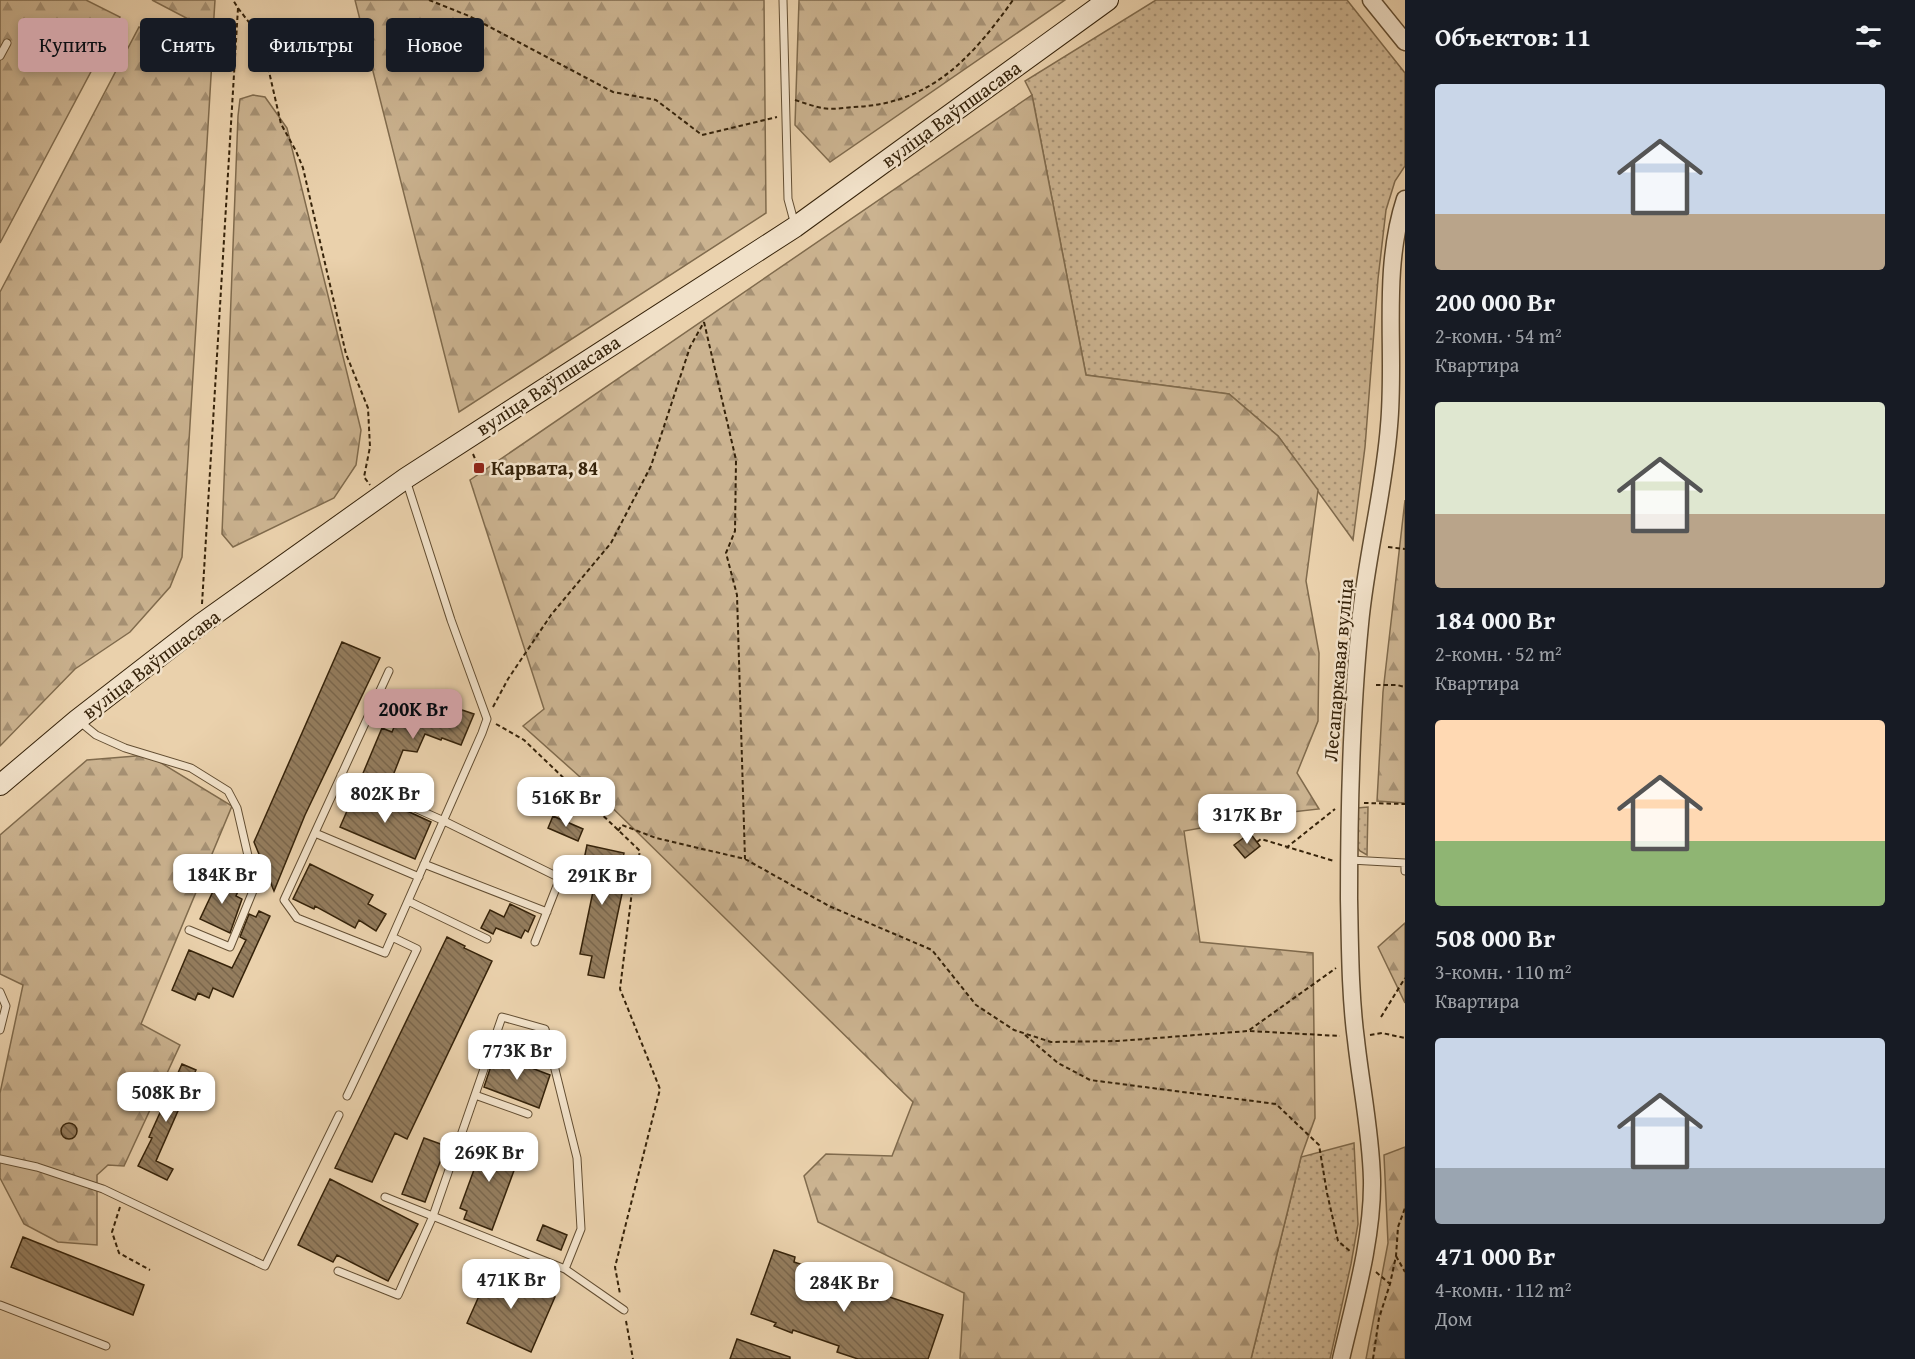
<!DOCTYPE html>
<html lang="ru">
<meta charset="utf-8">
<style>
body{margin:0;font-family:"Gentium Book Plus",serif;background:#20242c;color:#f1f3f6;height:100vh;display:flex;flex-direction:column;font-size:22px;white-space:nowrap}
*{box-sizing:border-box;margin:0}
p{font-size:20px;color:#9ea1a6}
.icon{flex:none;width:33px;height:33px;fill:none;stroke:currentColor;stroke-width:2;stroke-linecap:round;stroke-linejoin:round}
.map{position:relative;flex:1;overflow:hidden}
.details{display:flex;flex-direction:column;background:#171b24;width:510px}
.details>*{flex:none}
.hud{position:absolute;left:18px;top:18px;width:570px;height:54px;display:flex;gap:12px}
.price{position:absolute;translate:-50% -51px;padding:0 14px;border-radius:12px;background:#fff;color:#222;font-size:20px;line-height:39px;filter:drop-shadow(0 2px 3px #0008)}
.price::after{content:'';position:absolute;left:50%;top:36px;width:18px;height:14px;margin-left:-9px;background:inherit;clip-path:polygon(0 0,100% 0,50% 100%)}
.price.on{background:#c59692;color:#111}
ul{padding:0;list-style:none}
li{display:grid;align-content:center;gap:12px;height:318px;padding:0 30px}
li span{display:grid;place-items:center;height:186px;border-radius:6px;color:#555}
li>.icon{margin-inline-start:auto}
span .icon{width:108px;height:108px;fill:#fffc;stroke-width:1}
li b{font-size:26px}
h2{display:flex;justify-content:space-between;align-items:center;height:72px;padding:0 30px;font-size:26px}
.chip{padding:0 21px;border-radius:6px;background:#171b24;box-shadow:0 3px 9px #0003;font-size:21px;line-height:54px}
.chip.on{background:#c59692;color:#111}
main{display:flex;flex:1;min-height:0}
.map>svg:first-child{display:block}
</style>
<main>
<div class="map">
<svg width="1405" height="1359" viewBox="0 0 1405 1359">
<defs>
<pattern id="grass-dots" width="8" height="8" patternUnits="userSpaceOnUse" patternTransform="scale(1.5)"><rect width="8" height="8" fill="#cbb390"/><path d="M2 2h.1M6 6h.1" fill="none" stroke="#a69174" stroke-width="1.8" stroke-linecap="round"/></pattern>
<pattern id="forest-firs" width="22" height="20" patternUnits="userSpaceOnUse" patternTransform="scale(1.5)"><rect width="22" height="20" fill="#cbb390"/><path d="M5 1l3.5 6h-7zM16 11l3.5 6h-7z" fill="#a69174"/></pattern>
<pattern id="building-back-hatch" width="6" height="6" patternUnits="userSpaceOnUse" patternTransform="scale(1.5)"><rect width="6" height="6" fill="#947d5e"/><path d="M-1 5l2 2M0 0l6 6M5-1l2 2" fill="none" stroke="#7a664c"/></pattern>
</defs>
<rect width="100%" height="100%" fill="#ead1ac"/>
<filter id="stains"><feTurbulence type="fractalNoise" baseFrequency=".00333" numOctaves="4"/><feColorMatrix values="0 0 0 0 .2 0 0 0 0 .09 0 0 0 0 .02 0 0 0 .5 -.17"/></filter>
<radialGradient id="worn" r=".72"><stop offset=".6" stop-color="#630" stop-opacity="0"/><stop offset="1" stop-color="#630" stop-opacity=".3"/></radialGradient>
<path fill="url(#grass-dots)" stroke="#806b4d" stroke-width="1.5" d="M1156,0H1347L1405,73V166L1395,181L1386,210L1378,279L1365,447L1353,540L1278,436L1229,394L1086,375L1032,95L1025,81Z
M1368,807L1367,855L1360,851L1357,847V808Z
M1354,1143L1358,1224L1351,1264L1330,1359H1251L1301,1157Z"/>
<path fill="url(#forest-firs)" stroke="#806b4d" stroke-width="1.5" d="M0,0H86L120,17L0,243Z
M152,0H215L213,32Z
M355,0H764L766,213L459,412Z
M799,0H1065L830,162L795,125Z
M139,27L212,60L182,557L170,587L130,632L75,669L0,746V292Z
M253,95L265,97L287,128L361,430L356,465L334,498L233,547L222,534L238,116L240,99Z
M1032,95L1086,375L1229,394L1278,436L1318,490L1306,581L1319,653L1318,721L1297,773L1319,809L1283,813L1184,831L1200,942L1313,953L1315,1118L1301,1157L1251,1359H960L964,1293L818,1222L804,1176L826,1154L892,1156L913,1102L589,785L523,726L544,709L470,480Z
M1405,500V803L1377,801L1383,692Z
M148,755L232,806L141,1024L180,1045L124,1166L108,1165L97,1175V1245L58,1242L24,1224L0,1178V1093L23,985L0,974V835L87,760Z
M1405,923V1003L1378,947Z
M1405,1147V1359H1366L1388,1243L1384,1155Z"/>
<path fill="url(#building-back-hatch)" stroke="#36230a" stroke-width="1.5" d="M342,642L380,658L305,815L274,891L254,842Z
M410,690L461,713L462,710L474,714L461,745L442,738L441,740L425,734L417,752L403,750L394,773L423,786L406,798L361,778L382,728L392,732Z
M357,788L431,822L415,859L340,827Z
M553,816L583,829L578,841L548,828Z
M1250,833L1260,846L1245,858L1234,845Z
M587,845L624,853L617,887L623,889L604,978L588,975L592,956L580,954L596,877L581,874Z
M310,864L373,895L368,904L386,914L376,931L359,920L355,928L315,906L314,909L293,899Z
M213,875L240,887L236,896L242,899L230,933L200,919L215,887L209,884Z
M510,904L535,916L528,932L525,930L521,938L496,928L493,934L481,928L490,910L504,917Z
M259,911L270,916L233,997L213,988L209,998L198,993L195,1000L172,990L189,950L232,968L246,940L240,937L249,914L256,917Z
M447,937L465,946L464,948L492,961L407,1139L395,1133L372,1182L335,1168Z
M495,1054L550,1075L539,1108L484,1087Z
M182,1064L196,1070L156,1161L173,1169L167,1180L138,1166L152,1138L149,1137Z
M61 1131a8 8 0 1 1 16 0a8 8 0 1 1-16 0Z
M486,1137L512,1147L510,1154L519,1157L492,1230L464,1219L467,1211L460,1208Z
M424,1138L446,1146L425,1202L402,1194Z
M330,1179L418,1224L388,1281L337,1255L333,1262L298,1245Z
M543,1225L567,1235L561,1250L537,1240Z
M23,1237L144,1285L133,1315L11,1267Z
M774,1250L795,1257L794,1262L824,1272L825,1269L847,1276L845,1282L943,1315L928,1359H858L837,1352L839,1346L793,1330L792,1333L774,1326L776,1323L751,1314Z
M491,1269L555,1297L531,1352L467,1323Z
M737,1339L790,1357V1359H730Z"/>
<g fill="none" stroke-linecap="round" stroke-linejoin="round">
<g stroke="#634e32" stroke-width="9">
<path id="service" d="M783,0L788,199L795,225
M0,56L7,43
M389,671L284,900L297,918L385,953L482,733L487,719L451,620L406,480
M79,721L96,735L125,748L191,768L228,791L237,808L255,886L230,947L189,930
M341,775L444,821L560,878L535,942
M315,833L419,877
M1350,860L1405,863V871
M424,864L547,912
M408,901L487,939
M0,992L6,1006L0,1030
M475,1095L528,1114
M347,1096L417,949L392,937
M0,1159L37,1167L103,1189L265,1266L339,1115
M385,1197L565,1269L624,1310
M338,1271L398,1295L433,1216L502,1017L545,1029L577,1158L581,1229L565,1269
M0,1305L106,1346"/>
</g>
<g stroke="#634e32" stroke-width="19">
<path id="tertiary" d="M1371,0L1405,42
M1341,1359C1354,1303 1373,1238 1372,1180C1371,1133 1361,1086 1356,1040C1350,995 1350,945 1349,899C1349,808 1351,715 1360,624C1366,558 1384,492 1389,426C1396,351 1381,272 1405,199"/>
</g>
<g stroke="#36230a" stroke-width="22">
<path id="secondary" d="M0,785L77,720L201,624L406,478L795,227L1108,0"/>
</g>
<path stroke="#36230a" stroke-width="2" stroke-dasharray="4.5 3" stroke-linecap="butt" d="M429,0L469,16L613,92L656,100L702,135L777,117
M238,8L251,25L265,54L281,124L296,151L303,168L346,354L368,408L370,447L364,477L370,485
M795,100C804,103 813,106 822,108C831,110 843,108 854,107C930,104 971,59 1013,0
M704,322L736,460L735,531L726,553L737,595L745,859
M473,454L479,468
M1388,547L1405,549
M202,604L238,8L233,0
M1376,685H1397L1405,687
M493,707L508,679L551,615L611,543L651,466L690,347L704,322
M496,724L524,740L640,851L632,891L620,989L660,1089L615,1267L620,1294
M1364,803L1405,804
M618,831L622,825L656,838L745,859L829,906L932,950L976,1005L1014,1030L1051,1042L1118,1041L1248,1031L1336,968
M1257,842L1261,839L1334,861
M1286,848L1335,809
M1381,1017L1405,978
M1250,1031L1340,1036
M1025,1035L1058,1063L1090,1080L1276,1104L1319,1145L1327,1193L1338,1241L1351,1252
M1370,1035L1382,1033L1405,1038
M120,1207L112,1232L119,1253L150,1270
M1396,1256L1405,1272
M1376,1272L1390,1284
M626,1321L633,1359
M1373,1359L1379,1318L1390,1284L1396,1256L1398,1227L1405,1208"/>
<use href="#service" stroke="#f1e1c9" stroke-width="7"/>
<use href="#tertiary" stroke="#f1e1c9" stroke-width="16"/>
<use href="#secondary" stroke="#f1e1c9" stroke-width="20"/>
</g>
<rect fill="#8f2418" stroke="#f1e1c9" stroke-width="2" x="473" y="462" width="12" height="12" rx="3"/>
<g text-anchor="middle" stroke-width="5" stroke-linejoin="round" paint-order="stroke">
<g font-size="20" fill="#36230a" stroke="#f1e1c9">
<text transform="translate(951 114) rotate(-36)" y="7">вуліца Ваўпшасава</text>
<text transform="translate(548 385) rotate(-33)" y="7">вуліца Ваўпшасава</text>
<text transform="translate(151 664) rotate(-37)" y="7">вуліца Ваўпшасава</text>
<text transform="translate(1338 670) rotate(-85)" y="7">Лесапаркавая вуліца</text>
</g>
<g font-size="20" font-weight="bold" fill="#36230a" stroke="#f1e1c9" text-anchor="start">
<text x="491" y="475">Карвата, 84</text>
</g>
</g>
<rect width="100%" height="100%" filter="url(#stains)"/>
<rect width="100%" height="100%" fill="url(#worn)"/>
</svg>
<b class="price on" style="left:413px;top:740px">200K Br</b>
<b class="price" style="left:385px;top:824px">802K Br</b>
<b class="price" style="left:566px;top:828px">516K Br</b>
<b class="price" style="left:1247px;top:845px">317K Br</b>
<b class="price" style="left:222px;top:905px">184K Br</b>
<b class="price" style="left:602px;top:906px">291K Br</b>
<b class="price" style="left:517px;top:1081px">773K Br</b>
<b class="price" style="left:166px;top:1123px">508K Br</b>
<b class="price" style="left:489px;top:1183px">269K Br</b>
<b class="price" style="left:511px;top:1310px">471K Br</b>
<b class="price" style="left:844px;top:1313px">284K Br</b>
<div class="hud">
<a class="chip on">Купить</a>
<a class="chip">Снять</a>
<a class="chip">Фильтры</a>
<a class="chip">Новое</a>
</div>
</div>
<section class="details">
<h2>Объектов: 11<svg class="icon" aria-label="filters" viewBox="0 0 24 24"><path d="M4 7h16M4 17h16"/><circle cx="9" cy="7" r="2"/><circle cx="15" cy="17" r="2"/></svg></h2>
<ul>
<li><span style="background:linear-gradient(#c9d6e8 70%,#b9a48a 0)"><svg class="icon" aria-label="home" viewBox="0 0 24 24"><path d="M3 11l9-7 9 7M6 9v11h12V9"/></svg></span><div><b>200 000 Br</b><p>2-комн. · 54 m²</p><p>Квартира</p></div></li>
<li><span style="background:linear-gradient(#dfe7d0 60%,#b9a48a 0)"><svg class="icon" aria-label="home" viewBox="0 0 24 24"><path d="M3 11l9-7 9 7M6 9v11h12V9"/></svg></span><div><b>184 000 Br</b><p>2-комн. · 52 m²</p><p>Квартира</p></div></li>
<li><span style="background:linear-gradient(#ffd9b3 65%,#8fb573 0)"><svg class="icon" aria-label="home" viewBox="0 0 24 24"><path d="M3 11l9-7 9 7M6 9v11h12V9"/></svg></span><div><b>508 000 Br</b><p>3-комн. · 110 m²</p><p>Квартира</p></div></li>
<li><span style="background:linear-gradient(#c9d6e8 70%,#9aa5b1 0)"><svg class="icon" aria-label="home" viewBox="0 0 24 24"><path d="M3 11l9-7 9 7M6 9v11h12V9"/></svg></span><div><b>471 000 Br</b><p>4-комн. · 112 m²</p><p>Дом</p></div></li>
</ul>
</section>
</main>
